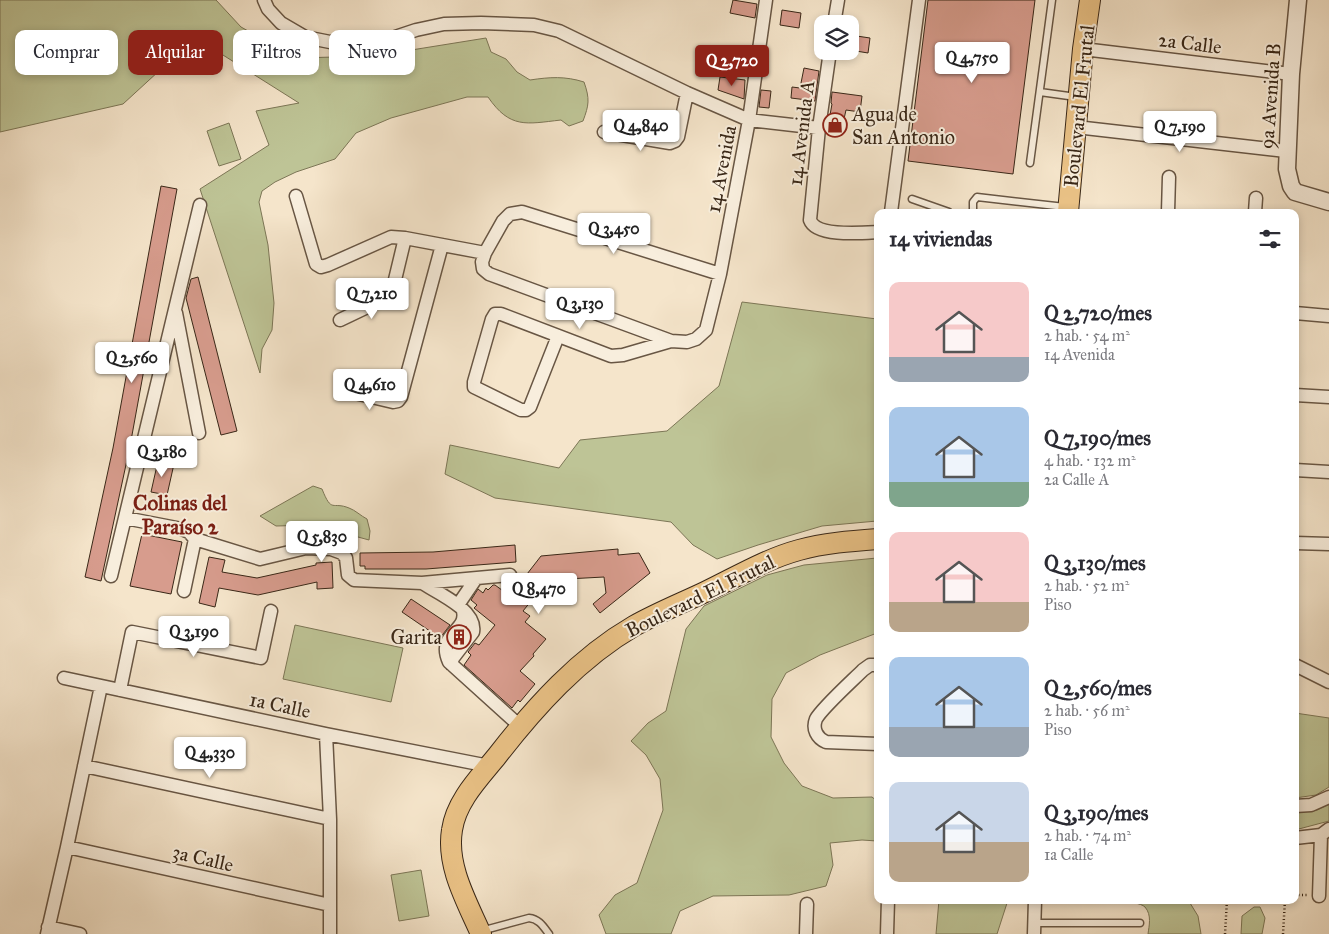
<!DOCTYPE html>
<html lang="es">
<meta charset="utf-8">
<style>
body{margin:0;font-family:"IM FELL Great Primer",serif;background:#f7f7f7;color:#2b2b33;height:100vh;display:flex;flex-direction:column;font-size:19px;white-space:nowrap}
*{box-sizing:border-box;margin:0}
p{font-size:16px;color:#7c7c81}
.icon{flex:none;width:28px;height:28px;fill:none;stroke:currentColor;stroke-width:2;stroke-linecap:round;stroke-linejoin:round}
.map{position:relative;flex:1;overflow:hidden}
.side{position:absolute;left:874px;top:209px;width:425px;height:695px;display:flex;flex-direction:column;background:#fff;border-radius:10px;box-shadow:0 2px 8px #0003}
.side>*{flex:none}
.hud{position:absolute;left:15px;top:30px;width:475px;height:45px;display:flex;gap:10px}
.tools{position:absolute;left:814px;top:15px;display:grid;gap:10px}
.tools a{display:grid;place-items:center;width:45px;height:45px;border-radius:10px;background:#fff;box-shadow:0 2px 8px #0003;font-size:25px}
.price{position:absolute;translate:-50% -42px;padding:0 11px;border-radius:5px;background:#fff;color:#222;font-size:16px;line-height:32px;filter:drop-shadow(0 1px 2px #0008)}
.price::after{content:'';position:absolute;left:50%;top:30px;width:15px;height:11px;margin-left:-8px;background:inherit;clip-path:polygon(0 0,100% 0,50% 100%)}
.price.on{background:#8f2418;color:#fff}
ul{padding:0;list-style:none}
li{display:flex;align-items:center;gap:15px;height:125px;padding:0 15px}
li span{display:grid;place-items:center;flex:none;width:140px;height:100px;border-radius:10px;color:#555}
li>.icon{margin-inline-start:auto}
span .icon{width:60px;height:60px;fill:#fffc;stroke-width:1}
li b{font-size:21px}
h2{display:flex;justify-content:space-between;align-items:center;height:60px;padding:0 15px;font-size:21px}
.pill{padding:0 18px;border-radius:10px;background:#fff;box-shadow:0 2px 8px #0003;font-size:18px;line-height:45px}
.pill.on{background:#8f2418;color:#fff}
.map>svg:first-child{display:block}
</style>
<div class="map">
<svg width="1329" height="934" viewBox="0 0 1329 934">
<rect width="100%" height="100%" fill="#f5e5cb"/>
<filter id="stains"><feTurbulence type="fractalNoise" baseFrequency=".004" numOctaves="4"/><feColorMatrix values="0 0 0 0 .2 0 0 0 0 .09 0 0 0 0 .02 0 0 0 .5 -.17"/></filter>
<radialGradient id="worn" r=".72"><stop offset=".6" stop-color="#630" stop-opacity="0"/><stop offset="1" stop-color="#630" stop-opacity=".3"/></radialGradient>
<path fill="#bec496" stroke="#7c7656" d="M0,0H216L241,27L296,58L374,56L486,38L491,52L506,59L517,72L530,80C550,77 565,76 584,82C590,99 589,105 583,121L569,126L561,120C526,124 510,129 488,97H467L391,118L356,133L335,159L296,172L275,182L262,191L259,202L268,245L274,303L272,330L262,349L260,373L200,189L269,145L256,111L299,103L196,38V37L123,104L0,132Z
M229,123L241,159L219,166L207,131Z
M742,302L877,319V521L822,526L758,545L717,559L693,545L671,522L495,498L445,474L450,445L559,468L580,440L667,431L719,386Z
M313,486L322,489C332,514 332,501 349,508C355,510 361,516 367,519L370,531L369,540L314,525L276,526L260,516Z
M877,558V633L820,655L786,673L772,699L771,737L784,763L802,786L833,798L872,797L877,801V841L862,840L830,843L833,865L826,886L789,895L713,896L680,911L671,934H606L599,915L615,895L637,883L663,810L660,779L646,755L631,741L648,723L666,711L686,629L704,606L767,575L804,565Z
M295,625L403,648L391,702L283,679Z
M1295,713L1329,718V787L1316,795L1295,798Z
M1329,804V821L1295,830V812L1317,810Z
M421,870L429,916L399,921L391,875Z
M939,900H1008L997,934H936Z
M1083,900H1178L1190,903L1198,916L1201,934H1148C1149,926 1152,915 1145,907C1137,899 1096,902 1083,900Z
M1254,907H1260L1265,918L1262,934H1241L1242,916Z"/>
<path fill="#d79c8d" stroke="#392717" d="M733,0L757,4L755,18L730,13Z
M928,0H1035L1013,174L908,161Z
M782,10L801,13L799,28L780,25Z
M850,35L870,38L868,53L850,50Z
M804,68L819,71L815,101L791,98L792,87L800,88Z
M720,77L745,80L744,99L718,90Z
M761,90L771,91L769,108L759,107Z
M832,92L862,96L860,112L846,110L842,128L828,126L832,104L831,103Z
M161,186L177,189L130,446L101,581L85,577L113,448Z
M198,277L237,431L221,435L186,298L191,279Z
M158,461L174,464L167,495L151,492Z
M142,534L182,542L171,594L130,586Z
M515,545L516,562L426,569H365V566H360V553L433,552Z
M618,549V555L639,553L650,573L600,613L593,604L606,593L604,577L548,580L523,611L530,616L525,622L546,639L533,654L534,656L520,671L535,684L520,702L518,700L512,708L464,665L471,655L468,652L475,643L479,645L495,625L474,608L477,605L471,600L478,589L483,593L486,588L488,590L493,585H495L510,596L541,556Z
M209,557L225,560L222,572L257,578L316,565V563L332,562L333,588L317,589V582L258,595L219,588L215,607L199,603Z
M411,599L450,625L440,638L402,612Z"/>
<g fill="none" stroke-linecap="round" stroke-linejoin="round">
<g stroke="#685644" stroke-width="9">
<path id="service" d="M1040,92L1076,97
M1030,163L1052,0
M912,199L949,212
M973,212V202L977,197L1065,207
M1034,923H1140
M481,931L529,918C539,919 543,926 549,934"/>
</g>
<g stroke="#685644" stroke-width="15">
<path id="minor" d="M264,0L268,9L281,23L305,37L330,42L362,43L386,40L416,30L444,24L481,23L534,25L559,31L687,93L749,120L819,128
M834,24L838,0
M1083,49L1291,74
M830,51L819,128L810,220C816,237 861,233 878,232
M1076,127L1286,151
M604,132L670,143L675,141L678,137L687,93
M296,196L316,264L321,267L328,265L391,237L405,238L485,253
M891,212L919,0
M1168,212L1169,177
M1255,212L1256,198
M720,274L522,212L510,214L503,221L485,253L482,262L483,269L489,274L671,341L687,342L696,339L706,330L720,274L749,120L766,0
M176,313L199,433
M1295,313L1329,316
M340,320L384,299L390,295L393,288L405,238
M558,336L530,407L526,410H521L474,387V382L492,319L495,314H501L611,356L623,355L671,341
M342,390L393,402L398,401L401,397L442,245
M1295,395L1329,397
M1295,470L1329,472
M125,518L182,529L189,532L195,539L260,559L306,548L331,549L342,553L346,558L348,575L354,580L422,583L510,575
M1295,543L1329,544
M111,576L200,205
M422,583C438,593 477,610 473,632L453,658L451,664
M184,591L195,539
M458,605L475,580
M463,611C468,632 436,633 449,662L521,727
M878,665H870L863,670C853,680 822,708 816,719C812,729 817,738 826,742L878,744
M1295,665L1329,682
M64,678L326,734L489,766
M120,690L132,632L261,658L271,611
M326,734L330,819V934
M84,766L330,819
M1295,806L1311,805L1329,797
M1295,838L1321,835L1329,829
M67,847L330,905
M1319,896L1321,835
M48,927L80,934
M47,934L67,847L101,686
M806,934L807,904
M887,934L888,900
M1034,934L1035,900"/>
</g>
<g stroke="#685644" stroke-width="19">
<path id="tertiary" d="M1298,0L1291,74L1287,169L1291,186L1295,192L1329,202"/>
</g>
<g stroke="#392717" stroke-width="22">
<path id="primary" d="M1068,212L1083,49L1090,0
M481,934C467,902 446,866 452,830C456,801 480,777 497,756C535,707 579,658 634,626C657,613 682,603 705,592C736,577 766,559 799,550C824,543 851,541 878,539"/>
</g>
<path stroke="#392717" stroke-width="2.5" stroke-dasharray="1 2.5" stroke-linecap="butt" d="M1295,895H1307
M1225,934L1227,900
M1283,934L1285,900"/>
<use href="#service" stroke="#f8eedd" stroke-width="6"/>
<use href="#minor" stroke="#f8eedd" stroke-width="12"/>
<use href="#tertiary" stroke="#f8eedd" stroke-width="16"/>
<use href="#primary" stroke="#eac286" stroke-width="20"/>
</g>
<defs>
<g id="shop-ring" transform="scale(1.25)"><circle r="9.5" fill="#f8eedd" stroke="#8f2418" stroke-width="1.5"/><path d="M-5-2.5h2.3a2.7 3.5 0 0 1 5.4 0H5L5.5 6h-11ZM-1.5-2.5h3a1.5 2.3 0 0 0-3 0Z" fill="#8f2418"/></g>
<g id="building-ring" transform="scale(1.25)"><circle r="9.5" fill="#f8eedd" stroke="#8f2418" stroke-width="1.5"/><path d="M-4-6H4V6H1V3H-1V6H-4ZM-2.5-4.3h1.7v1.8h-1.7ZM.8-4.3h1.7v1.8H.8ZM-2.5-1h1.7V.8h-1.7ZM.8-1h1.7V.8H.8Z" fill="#8f2418"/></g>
</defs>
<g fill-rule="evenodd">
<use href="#shop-ring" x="835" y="125"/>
<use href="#building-ring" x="459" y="637"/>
</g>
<g text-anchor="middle" stroke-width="4" stroke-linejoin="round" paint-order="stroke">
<g font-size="20" fill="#392717" stroke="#f8eedd">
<text transform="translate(1190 43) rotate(7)" y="7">2a Calle</text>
<text transform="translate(1270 96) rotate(-86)" y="7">9a Avenida B</text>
<text transform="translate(1079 106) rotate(-84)" y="7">Boulevard El Frutal</text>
<text transform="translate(801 133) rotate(-83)" y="7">14 Avenida A</text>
<text transform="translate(721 169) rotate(-79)" y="7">14 Avenida</text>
<text transform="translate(700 596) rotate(-26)" y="7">Boulevard El Frutal</text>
<text transform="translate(280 705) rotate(12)" y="7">1a Calle</text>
<text transform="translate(203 858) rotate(13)" y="7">3a Calle</text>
</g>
<g font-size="20" fill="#392717" stroke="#f8eedd" text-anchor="start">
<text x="852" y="121">Agua de<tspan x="852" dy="23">San Antonio</tspan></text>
<text x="442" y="644" text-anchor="end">Garita</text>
</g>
<g font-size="21" font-weight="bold" fill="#7a1f14" stroke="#f8eedd">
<text x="180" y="510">Colinas del<tspan x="180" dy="24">Paraíso 2</tspan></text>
</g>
</g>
<rect width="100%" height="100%" filter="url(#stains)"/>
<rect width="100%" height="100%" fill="url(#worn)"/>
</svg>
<div class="tools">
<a><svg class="icon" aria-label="layers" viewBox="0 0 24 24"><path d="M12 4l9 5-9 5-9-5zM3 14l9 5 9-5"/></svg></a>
</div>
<b class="price" style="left:972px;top:84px">Q 4,750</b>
<b class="price on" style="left:732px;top:87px">Q 2,720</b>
<b class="price" style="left:641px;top:152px">Q 4,840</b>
<b class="price" style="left:1180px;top:153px">Q 7,190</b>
<b class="price" style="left:614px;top:255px">Q 3,450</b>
<b class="price" style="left:372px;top:320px">Q 7,210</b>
<b class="price" style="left:580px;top:330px">Q 3,130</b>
<b class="price" style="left:132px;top:384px">Q 2,560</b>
<b class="price" style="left:370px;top:411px">Q 4,610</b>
<b class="price" style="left:162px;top:478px">Q 3,180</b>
<b class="price" style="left:322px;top:563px">Q 5,830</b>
<b class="price" style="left:539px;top:615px">Q 8,470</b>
<b class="price" style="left:194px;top:658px">Q 3,190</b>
<b class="price" style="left:210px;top:779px">Q 4,330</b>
<div class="hud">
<a class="pill">Comprar</a>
<a class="pill on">Alquilar</a>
<a class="pill">Filtros</a>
<a class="pill">Nuevo</a>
</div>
<section class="side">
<h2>14 viviendas<svg class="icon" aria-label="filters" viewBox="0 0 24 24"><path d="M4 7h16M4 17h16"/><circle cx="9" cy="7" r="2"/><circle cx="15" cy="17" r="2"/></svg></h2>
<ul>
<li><span style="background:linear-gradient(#f6c9c9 75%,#9aa5b1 0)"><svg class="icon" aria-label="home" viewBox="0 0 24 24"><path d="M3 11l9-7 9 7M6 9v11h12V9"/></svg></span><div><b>Q 2,720/mes</b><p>2 hab. · 54 m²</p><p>14 Avenida</p></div></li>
<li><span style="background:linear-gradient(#a9c7e8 75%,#7fa58c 0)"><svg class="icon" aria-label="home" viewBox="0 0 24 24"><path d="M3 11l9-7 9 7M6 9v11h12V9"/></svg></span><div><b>Q 7,190/mes</b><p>4 hab. · 132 m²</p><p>2a Calle A</p></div></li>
<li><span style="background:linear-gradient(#f6c9c9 70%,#b9a48a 0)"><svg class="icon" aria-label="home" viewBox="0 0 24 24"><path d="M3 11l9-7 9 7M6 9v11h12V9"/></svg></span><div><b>Q 3,130/mes</b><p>2 hab. · 52 m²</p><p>Piso</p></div></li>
<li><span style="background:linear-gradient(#a9c7e8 70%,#9aa5b1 0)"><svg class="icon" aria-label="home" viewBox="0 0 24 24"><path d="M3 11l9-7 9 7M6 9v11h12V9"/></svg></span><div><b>Q 2,560/mes</b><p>2 hab. · 56 m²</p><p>Piso</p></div></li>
<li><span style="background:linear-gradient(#c9d6e8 60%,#b9a48a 0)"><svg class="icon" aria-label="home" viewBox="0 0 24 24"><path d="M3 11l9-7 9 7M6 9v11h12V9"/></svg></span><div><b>Q 3,190/mes</b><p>2 hab. · 74 m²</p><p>1a Calle</p></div></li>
</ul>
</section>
</div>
